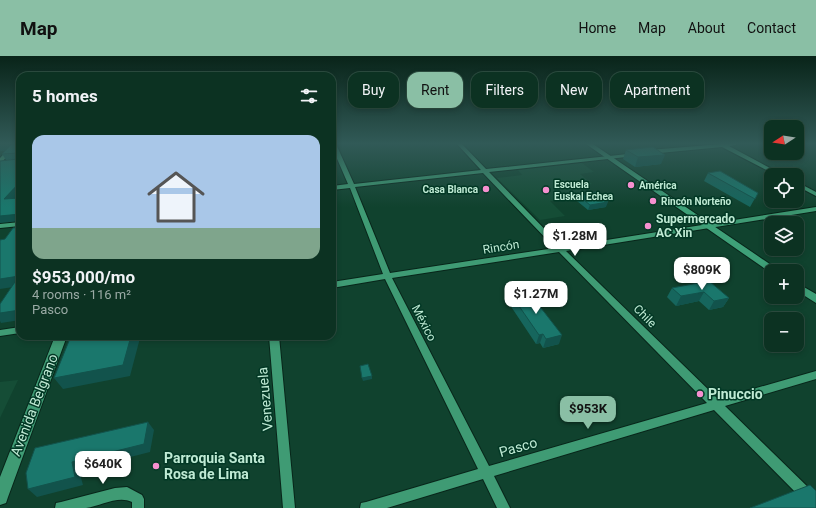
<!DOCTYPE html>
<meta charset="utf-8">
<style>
body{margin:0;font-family:Roboto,sans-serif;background:#153a2a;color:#f1f3f6;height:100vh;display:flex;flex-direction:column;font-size:15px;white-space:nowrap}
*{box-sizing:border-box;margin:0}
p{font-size:13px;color:#9aaaa5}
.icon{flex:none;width:22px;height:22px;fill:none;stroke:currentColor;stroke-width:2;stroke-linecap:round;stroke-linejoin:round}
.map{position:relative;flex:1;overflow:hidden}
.sheet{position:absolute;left:16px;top:16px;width:320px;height:268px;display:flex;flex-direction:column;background:#0c3222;border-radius:12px;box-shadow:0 2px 6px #0003,0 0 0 1px #2c4d40}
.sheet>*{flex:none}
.guide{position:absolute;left:348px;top:16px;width:380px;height:36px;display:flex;gap:8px}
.needle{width:26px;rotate:258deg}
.buttons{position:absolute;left:764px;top:64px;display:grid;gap:8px}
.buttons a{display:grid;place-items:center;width:40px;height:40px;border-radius:8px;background:#0c3222;box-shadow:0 2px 6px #0003,0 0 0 1px #2c4d40;font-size:20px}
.price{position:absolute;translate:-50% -34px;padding:0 9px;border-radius:8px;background:#fff;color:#222;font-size:13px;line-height:26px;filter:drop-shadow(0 1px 2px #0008)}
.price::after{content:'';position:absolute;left:50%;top:24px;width:12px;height:9px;margin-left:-6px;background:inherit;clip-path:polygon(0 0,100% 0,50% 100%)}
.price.on{background:#8abfa5;color:#111}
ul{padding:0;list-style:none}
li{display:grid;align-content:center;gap:8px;height:212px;padding:0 16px}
li span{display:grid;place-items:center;height:124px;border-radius:12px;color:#555}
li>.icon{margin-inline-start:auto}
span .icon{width:72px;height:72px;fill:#fffc;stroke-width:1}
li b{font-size:17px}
h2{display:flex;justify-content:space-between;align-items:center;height:48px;padding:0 16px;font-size:17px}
.pill{padding:0 14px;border-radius:12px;background:#0c3222;box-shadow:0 2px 6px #0003,0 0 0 1px #2c4d40;font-size:14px;line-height:36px}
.pill.on{background:#8abfa5;color:#111}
header{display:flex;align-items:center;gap:24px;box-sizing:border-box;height:56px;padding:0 20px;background:#8abfa5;color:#111}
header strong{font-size:19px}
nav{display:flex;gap:22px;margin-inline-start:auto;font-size:14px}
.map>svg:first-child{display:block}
</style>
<header>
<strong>Map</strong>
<nav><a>Home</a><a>Map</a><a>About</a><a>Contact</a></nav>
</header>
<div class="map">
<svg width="816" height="452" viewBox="0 0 816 452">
<rect width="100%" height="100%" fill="#10422e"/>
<path fill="#154d36" d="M582,107L594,116L580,118L592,128L579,130L591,140L550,145L565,160L540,164L497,122L522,119L518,114Z
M18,324L0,362V326Z"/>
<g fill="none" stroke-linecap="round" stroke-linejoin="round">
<g stroke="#08261a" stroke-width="2">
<path id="minor" d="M13,88H18L2,106L0,107V102Z
M332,88H336L354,128L481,114L457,88H462L486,113L637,97L638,98L635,100L489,116L562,191L816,151V155L566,195L718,343L816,315V323L725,350L816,439V452H811L714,354L494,420L510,452H497L483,423L387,452H360L361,447L366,446L478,413L385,223L332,232V226L383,218L350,132L332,134V130L348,128L332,91ZM483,117L555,192L390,217L355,131ZM559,196L707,347L489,410L392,222Z
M721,88H736V89L729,90L783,119H776L722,91L649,98L646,96L649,94Z
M797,126L816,136V140L797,130Z
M20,166V170L0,172V168Z
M20,271V277L0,280V274Z
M269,280H279L295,452H283Z
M127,431L142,439L144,443V452H132V446C118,439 101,450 86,452C76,452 65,452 55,452L56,447L61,446L115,432Z"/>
</g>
<g stroke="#08261a" stroke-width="2">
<path id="secondary" d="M55,280H67L8,441L6,447L0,449V421Z"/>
</g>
<g stroke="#08261a" stroke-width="2">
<path id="primary" d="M586,88H593L780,215H771V217Z
M797,227L816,238V247L797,235Z"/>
</g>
<use href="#minor" fill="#3f9b74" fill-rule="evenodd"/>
<use href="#secondary" fill="#3f9b74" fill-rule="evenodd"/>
<use href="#primary" fill="#3ea078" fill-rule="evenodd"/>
</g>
<path fill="#16665d" d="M20,88L15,142L20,165L6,104L2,98Z
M626,94L661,108L635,111L623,103Z
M708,117L758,137L750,151L704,125Z
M579,140L606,151L588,154L577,145Z
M709,225L729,242L723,251L709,254L699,245L676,250L667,241L672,232Z
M510,237L559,288L543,292L540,287L536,288L508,246Z"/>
<path fill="#12534c" d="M3,88H11L5,95H0V89Z
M665,99L661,108L635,111L638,101Z
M20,126V136L8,150L4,143Z
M608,146L606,151L588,154L590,149Z
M20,158V165L0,167V160Z
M19,220L20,230L0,233V223Z
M704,236L699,245L676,250L681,240Z
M729,242L723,251L709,254L714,245Z
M20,254V264L1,267L0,265V257Z
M543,278L540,287L536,288L539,279Z
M562,279L559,288L543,292L546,283Z
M131,280H139L140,282L130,320L63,333L54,322Z
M372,320V323L363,325L362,322Z
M148,366L154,374L150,396L79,414L83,429L37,441L28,433L72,406Z"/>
<path fill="#1a776c" stroke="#12534c" d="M12,88H20V126L4,143L20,142V158L0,160V105L18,103V97L2,98Z
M653,91L665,99L638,101L626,94Z
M720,115L758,137L755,143L708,117Z
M596,136L608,146L590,149L579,140Z
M20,171V254L0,257V248L19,220L0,223V184L5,183L13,172Z
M709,225L729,242L714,245L704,236L681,240L672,232Z
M527,234L562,279L546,283L543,278L539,279L510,237Z
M71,280H131L123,309L54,322Z
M368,308L372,320L362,322L360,310Z
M148,366L144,388L72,406L75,421L28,433L26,417L35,392Z
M810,429L816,435V452H750Z"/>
<linearGradient id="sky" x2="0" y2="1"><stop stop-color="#092419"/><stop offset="0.58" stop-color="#315a57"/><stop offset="1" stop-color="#315a57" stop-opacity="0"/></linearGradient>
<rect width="816" height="151" fill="url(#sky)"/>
<g fill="#f690d0" stroke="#023825" stroke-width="1.5">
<circle cx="631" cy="129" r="4"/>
<circle cx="486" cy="133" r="4"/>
<circle cx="546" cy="134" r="4"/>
<circle cx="653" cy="145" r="4"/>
<circle cx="648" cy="170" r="4"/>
<circle cx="700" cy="338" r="4"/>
<circle cx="156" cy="410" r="4"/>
</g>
<g text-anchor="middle" stroke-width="3" stroke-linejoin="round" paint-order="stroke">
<g font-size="10" font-weight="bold" fill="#bfead4" stroke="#023825" text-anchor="start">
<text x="554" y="132">Escuela<tspan x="554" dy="12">Euskal Echea</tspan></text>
<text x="639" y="133">América</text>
<text x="478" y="137" text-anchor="end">Casa Blanca</text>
<text x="661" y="149">Rincón Norteño</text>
</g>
<g font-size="12" font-weight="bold" fill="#bfead4" stroke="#023825" text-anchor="start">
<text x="656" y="167">Supermercado<tspan x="656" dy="14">AC Xin</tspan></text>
</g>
<g font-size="12" fill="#bfead4" stroke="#023825">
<text transform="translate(501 191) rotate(-9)" y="4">Rincón</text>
<text transform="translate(645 260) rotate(45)" y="4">Chile</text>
<text transform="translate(424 267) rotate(63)" y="4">México</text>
</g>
<g font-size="14" font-weight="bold" fill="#bfead4" stroke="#023825" text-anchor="start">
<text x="708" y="343">Pinuccio</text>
<text x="164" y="407">Parroquia Santa<tspan x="164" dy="16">Rosa de Lima</tspan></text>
</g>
<g font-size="14" fill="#bfead4" stroke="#023825">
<text transform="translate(265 343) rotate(-95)" y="5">Venezuela</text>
<text transform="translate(34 349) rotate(-69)" y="5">Avenida Belgrano</text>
<text transform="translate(518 391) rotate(-16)" y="5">Pasco</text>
</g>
</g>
</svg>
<div class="buttons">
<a><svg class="needle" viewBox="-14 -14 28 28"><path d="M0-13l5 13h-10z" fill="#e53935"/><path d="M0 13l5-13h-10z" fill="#9aaaa5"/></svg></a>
<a><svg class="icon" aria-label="locate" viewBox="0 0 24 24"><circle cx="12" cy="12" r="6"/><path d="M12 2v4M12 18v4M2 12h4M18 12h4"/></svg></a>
<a><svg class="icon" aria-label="layers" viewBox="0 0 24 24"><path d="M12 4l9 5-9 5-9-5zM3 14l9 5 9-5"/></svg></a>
<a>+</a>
<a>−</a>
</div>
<b class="price" style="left:575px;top:201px">$1.28M</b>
<b class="price" style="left:702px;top:235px">$809K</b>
<b class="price" style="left:536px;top:259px">$1.27M</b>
<b class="price on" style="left:588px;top:374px">$953K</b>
<b class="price" style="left:103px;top:429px">$640K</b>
<div class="guide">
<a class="pill">Buy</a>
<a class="pill on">Rent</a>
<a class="pill">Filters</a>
<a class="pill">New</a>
<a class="pill">Apartment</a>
</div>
<section class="sheet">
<h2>5 homes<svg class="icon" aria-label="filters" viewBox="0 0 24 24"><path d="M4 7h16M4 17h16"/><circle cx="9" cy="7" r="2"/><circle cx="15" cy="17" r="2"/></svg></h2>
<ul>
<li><span style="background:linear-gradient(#a9c7e8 75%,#7fa58c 0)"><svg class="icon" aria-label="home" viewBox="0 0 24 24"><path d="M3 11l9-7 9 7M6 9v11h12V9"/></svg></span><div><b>$953,000/mo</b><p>4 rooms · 116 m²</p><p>Pasco</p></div></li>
</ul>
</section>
</div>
